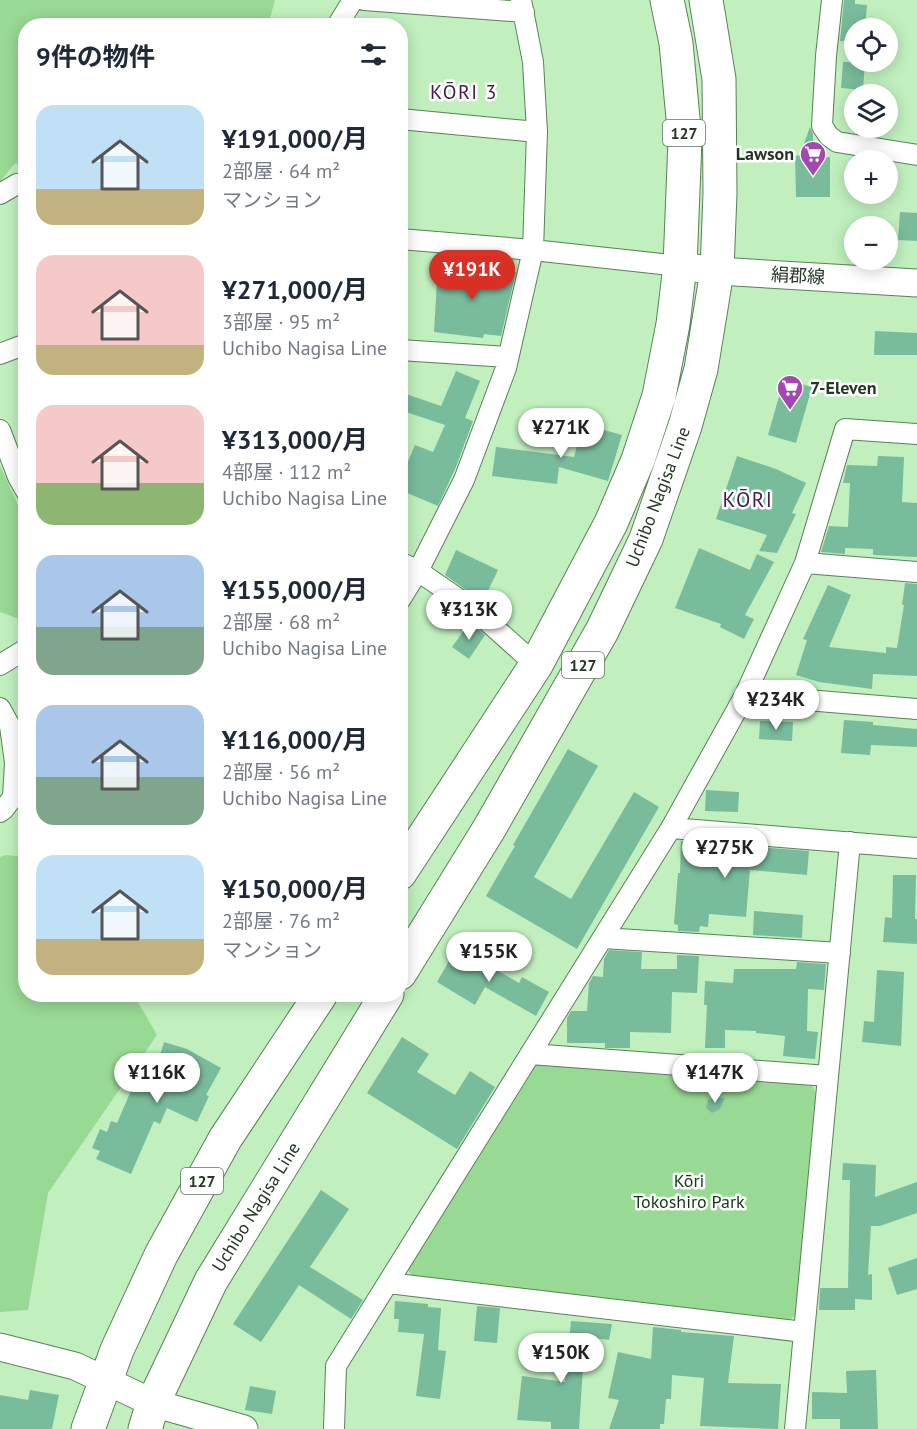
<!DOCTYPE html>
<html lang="ja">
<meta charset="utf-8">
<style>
body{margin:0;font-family:"PT Sans","Noto Sans JP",sans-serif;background:#f2f2f3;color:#1f2937;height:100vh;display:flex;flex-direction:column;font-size:22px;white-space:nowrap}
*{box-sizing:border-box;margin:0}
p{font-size:20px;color:#747a83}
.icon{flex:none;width:33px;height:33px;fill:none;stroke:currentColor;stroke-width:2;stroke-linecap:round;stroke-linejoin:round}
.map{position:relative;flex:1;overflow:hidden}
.side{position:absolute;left:18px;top:18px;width:390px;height:984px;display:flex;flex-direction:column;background:#fff;border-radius:24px;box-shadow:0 3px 15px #0003}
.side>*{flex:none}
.controls{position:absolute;left:844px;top:18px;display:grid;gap:12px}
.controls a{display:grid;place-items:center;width:54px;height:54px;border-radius:50%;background:#fff;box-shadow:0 3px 15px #0003;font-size:30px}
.price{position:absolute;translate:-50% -51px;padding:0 14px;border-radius:21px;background:#fff;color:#222;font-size:20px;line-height:39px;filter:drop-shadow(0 2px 3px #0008)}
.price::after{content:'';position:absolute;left:50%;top:36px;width:18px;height:14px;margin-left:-9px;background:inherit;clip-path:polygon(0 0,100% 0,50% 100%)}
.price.current{background:#d93025;color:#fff}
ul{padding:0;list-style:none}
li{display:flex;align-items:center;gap:18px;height:150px;padding:0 18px}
li span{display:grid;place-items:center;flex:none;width:168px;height:120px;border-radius:18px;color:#555}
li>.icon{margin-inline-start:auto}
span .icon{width:72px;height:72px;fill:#fffc;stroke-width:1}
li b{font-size:26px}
h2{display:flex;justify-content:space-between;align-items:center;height:72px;padding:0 18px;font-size:26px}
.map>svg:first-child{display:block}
</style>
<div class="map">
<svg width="917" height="1429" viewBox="0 0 917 1429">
<rect width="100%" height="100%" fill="#c1f0be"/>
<path fill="#98d994" d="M0,0H275L268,25L26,26L25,166L15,163L0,182Z
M0,466L25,520V621L0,612Z
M6,855L25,857L26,994L134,995L157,1035L48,1193L28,1310L0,1312V857Z
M538,1064L810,1082L816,1093L795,1315L790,1320L413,1277L407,1269L530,1068Z"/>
<path fill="#79bc9c" d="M844,0H855V4L867,5L865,28H855V42L840,41Z
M843,62H865L863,90L841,88Z
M810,127L813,134V158L830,157V197H796L795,156L800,155Z
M900,212L917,213V241L898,240Z
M438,263L462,266V268L516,272L501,336L484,334L483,338L434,332Z
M875,331L917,333V355H874Z
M456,371L480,381L465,418L473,421L456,467L438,506L400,490V480L415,445L433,452L445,425L400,410V392L441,406Z
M784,379L812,387L796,443L768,435Z
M583,424L622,435L608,481L559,467L557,484L492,476L496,447L574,457Z
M737,456L776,469L806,483L792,513L796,514L777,553L759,551L767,535L716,519Z
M878,456L904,457L902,502L917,503V557L873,555V549L845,548V554L821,552L829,526L848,527L850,483H843L847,465L877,466Z
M699,548L750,570L757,554L774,562L745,615L754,619L744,639L720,627L721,624L675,608Z
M456,550L498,570L484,599L469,592L445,575Z
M905,583L917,584V676L873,674L872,689L819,682L796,675L807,640L803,639L828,585L851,595L829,647L886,653V647L897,648L904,605H902Z
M470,622L485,635L469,659L452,647Z
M844,720L873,722V725L917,729V747L871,745L870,755L841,753Z
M760,721L793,722L792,741L759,739Z
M568,749L598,766L534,877L571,899L634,792L659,807L577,949L486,896L515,846L513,845Z
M706,790L739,792L738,812L705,811Z
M681,841L809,851L807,875L750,870L746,917L709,914L708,927L700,926L699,932L678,931V925L674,924L678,873H680Z
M893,875H916L915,919H917V944L883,942L885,917L892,918Z
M754,911L803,915L802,938L753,935Z
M457,947L519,983L522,977L549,992L536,1016L485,987L475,1005L437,982Z
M609,950L642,952L641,969H677V955L699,956L697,993L672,992L671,1033L630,1032V1048H605V1043H567V1018L571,1011H587L589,983L593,976L603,977L604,959Z
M797,962L826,964L824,990L808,989L807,1031L818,1032L815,1059L783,1056L785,1036L756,1033V1031L725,1030V1048H705L707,1005H704L705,981L733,983L734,969H796Z
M877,970L904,972L901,1046L862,1042L864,1021L874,1022Z
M402,1037L429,1054L417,1072L455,1095L470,1071L495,1087L457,1149L367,1093Z
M164,1042L187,1049L221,1068L206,1095L209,1096L197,1122L167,1108L160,1124L154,1121L131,1174L96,1159L100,1151L92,1148L100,1129L107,1132L111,1121L117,1123L133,1086L136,1087L146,1064L156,1068Z
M713,1098H725L720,1109L712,1113L706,1108L708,1100Z
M843,1163L876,1165L875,1197L917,1182V1213L880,1226H871L868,1275L872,1274V1300L855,1299V1310H819L820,1288H848L850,1180H842Z
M321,1190L349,1209L310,1267L363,1300L351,1319L299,1285L261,1342L233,1324Z
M917,1258V1289L897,1295L888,1268Z
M395,1301L428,1304V1307L441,1308L438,1350L446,1351L440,1399L416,1396L424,1334L398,1332L399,1319H394Z
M477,1306L500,1308L497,1343L474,1341Z
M571,1321L612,1324L609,1340L585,1337L579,1429H551V1422L517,1420L522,1376L565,1382Z
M653,1327L681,1330V1332L734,1336L728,1383L781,1384L778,1429L700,1426L704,1378L672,1375L671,1399H666L664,1424H660V1429H609L619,1400L608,1398L618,1352L651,1359Z
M876,1370L878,1429H840V1419H812V1392L847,1393L846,1371Z
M250,1386L276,1391L272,1414L245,1410Z
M30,1390L59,1395L52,1429H0V1395L28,1400Z"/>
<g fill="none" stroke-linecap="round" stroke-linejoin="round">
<g stroke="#578255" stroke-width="22">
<path id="street" d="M364,0L524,12
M832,0L826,56L822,126L829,136L837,142L917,155
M337,26L353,0
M400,119L537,132
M0,194L17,184L26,183
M400,239L533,250L680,266
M400,350L508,357
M0,354L26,344
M0,430L18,477L26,491
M400,562L418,571L476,611L536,665
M805,563L917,572
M400,600L418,571L464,480L506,368L533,250L537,132L533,62L521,0
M0,665L26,649
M745,695L917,709
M0,708L10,726L15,763L13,797L4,809L0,812
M671,828L917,848
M603,938L840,953
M530,1054L828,1076
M388,1283L804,1332
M334,1429L336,1366L671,828L745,695L805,563L845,429L917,434
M795,1429L850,842"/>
</g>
<g stroke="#578255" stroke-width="29">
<path id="secondary" d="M680,266L717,271L917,283
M0,1347L75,1366L153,1403L244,1429"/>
</g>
<g stroke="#578255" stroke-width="35">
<path id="highway" d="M400,873L536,665L611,523L638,460L659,396L673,324L680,266L685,140L676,43L667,0
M400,973L489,829L602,631L646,539L685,426L701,369L717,271L720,193L719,79L706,0
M88,1429L117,1350L161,1255L225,1139L321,994
M145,1429L153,1403L211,1281L387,994"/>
</g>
<use href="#street" stroke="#fff" stroke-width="20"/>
<use href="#secondary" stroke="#fff" stroke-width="27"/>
<use href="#highway" stroke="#fff" stroke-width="33"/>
</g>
<defs>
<g id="supermarket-pin" transform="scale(1.35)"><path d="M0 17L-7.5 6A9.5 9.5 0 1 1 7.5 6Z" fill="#a547b0" stroke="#fff"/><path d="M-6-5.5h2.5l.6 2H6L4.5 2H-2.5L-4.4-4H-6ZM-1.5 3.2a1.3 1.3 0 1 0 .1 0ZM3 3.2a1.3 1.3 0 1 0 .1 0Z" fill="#fff"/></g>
</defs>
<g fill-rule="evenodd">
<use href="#supermarket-pin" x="813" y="154"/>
<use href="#supermarket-pin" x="790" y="388"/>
</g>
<g text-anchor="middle" stroke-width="5" stroke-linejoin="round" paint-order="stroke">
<g fill="#fff" stroke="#667366" stroke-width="1.5">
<rect x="663" y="120" width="42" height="26" rx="4.5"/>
<rect x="562" y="652" width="42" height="26" rx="4.5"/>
<rect x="181" y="1168" width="42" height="26" rx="4.5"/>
</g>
<g font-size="16" font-weight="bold" fill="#253724">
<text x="684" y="139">127</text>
<text x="583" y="671">127</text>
<text x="202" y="1187">127</text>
</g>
<g font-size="18" font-weight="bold" fill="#253724" stroke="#fff" text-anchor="end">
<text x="794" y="160">Lawson</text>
<text x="810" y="394" text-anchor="start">7-Eleven</text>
</g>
<g font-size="18" fill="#253724" stroke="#fff">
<text transform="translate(798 276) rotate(3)" y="6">絹郡線</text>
<text transform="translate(658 497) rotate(-69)" y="6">Uchibo Nagisa Line</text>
<text transform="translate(256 1207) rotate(-58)" y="6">Uchibo Nagisa Line</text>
</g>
<g font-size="18" fill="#153915" stroke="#fff">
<text x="689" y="1187">Kōri<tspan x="689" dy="21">Tokoshiro Park</tspan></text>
</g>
<g font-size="20" letter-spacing="1.5" fill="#471a4d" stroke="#fff">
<text x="464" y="99">KŌRI 3</text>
</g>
<g font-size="21" letter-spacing="1.5" fill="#471a4d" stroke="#fff">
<text x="748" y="507">KŌRI</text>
</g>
</g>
</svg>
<div class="controls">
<a><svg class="icon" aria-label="locate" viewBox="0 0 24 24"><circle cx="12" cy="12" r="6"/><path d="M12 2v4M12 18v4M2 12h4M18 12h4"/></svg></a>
<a><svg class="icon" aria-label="layers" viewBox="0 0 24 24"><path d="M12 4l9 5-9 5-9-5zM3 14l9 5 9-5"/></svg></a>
<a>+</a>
<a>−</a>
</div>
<b class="price current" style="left:472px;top:301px">¥191K</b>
<b class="price" style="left:561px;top:459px">¥271K</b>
<b class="price" style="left:469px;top:641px">¥313K</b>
<b class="price" style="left:776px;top:731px">¥234K</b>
<b class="price" style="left:725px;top:879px">¥275K</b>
<b class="price" style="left:489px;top:983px">¥155K</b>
<b class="price" style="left:157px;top:1104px">¥116K</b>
<b class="price" style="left:715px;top:1104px">¥147K</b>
<b class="price" style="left:561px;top:1384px">¥150K</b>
<section class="side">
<h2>9件の物件<svg class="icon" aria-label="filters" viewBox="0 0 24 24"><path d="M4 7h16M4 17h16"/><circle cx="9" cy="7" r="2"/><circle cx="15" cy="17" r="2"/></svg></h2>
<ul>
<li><span style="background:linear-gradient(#bfe0f5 70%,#c2b280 0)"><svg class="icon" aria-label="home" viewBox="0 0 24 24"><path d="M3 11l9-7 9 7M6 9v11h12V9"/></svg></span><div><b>¥191,000/月</b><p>2部屋 · 64 m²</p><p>マンション</p></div></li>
<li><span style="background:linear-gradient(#f6c9c9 75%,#c2b280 0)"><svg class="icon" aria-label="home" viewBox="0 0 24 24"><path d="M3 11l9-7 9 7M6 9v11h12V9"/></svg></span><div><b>¥271,000/月</b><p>3部屋 · 95 m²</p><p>Uchibo Nagisa Line</p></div></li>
<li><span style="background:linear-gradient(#f6c9c9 65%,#8fb573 0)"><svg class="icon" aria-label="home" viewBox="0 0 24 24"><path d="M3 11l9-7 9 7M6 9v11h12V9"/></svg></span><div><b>¥313,000/月</b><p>4部屋 · 112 m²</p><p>Uchibo Nagisa Line</p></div></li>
<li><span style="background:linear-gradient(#a9c7e8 60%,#7fa58c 0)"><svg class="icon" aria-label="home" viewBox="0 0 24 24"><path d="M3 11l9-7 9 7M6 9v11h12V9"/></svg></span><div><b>¥155,000/月</b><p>2部屋 · 68 m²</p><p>Uchibo Nagisa Line</p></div></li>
<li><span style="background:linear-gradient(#a9c7e8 60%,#7fa58c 0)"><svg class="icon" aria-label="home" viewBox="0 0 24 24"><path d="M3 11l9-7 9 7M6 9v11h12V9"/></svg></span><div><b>¥116,000/月</b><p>2部屋 · 56 m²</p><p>Uchibo Nagisa Line</p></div></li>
<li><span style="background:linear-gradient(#bfe0f5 70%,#c2b280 0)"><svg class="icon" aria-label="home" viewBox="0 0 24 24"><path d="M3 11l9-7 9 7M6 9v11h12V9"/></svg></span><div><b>¥150,000/月</b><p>2部屋 · 76 m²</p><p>マンション</p></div></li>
</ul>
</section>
</div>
